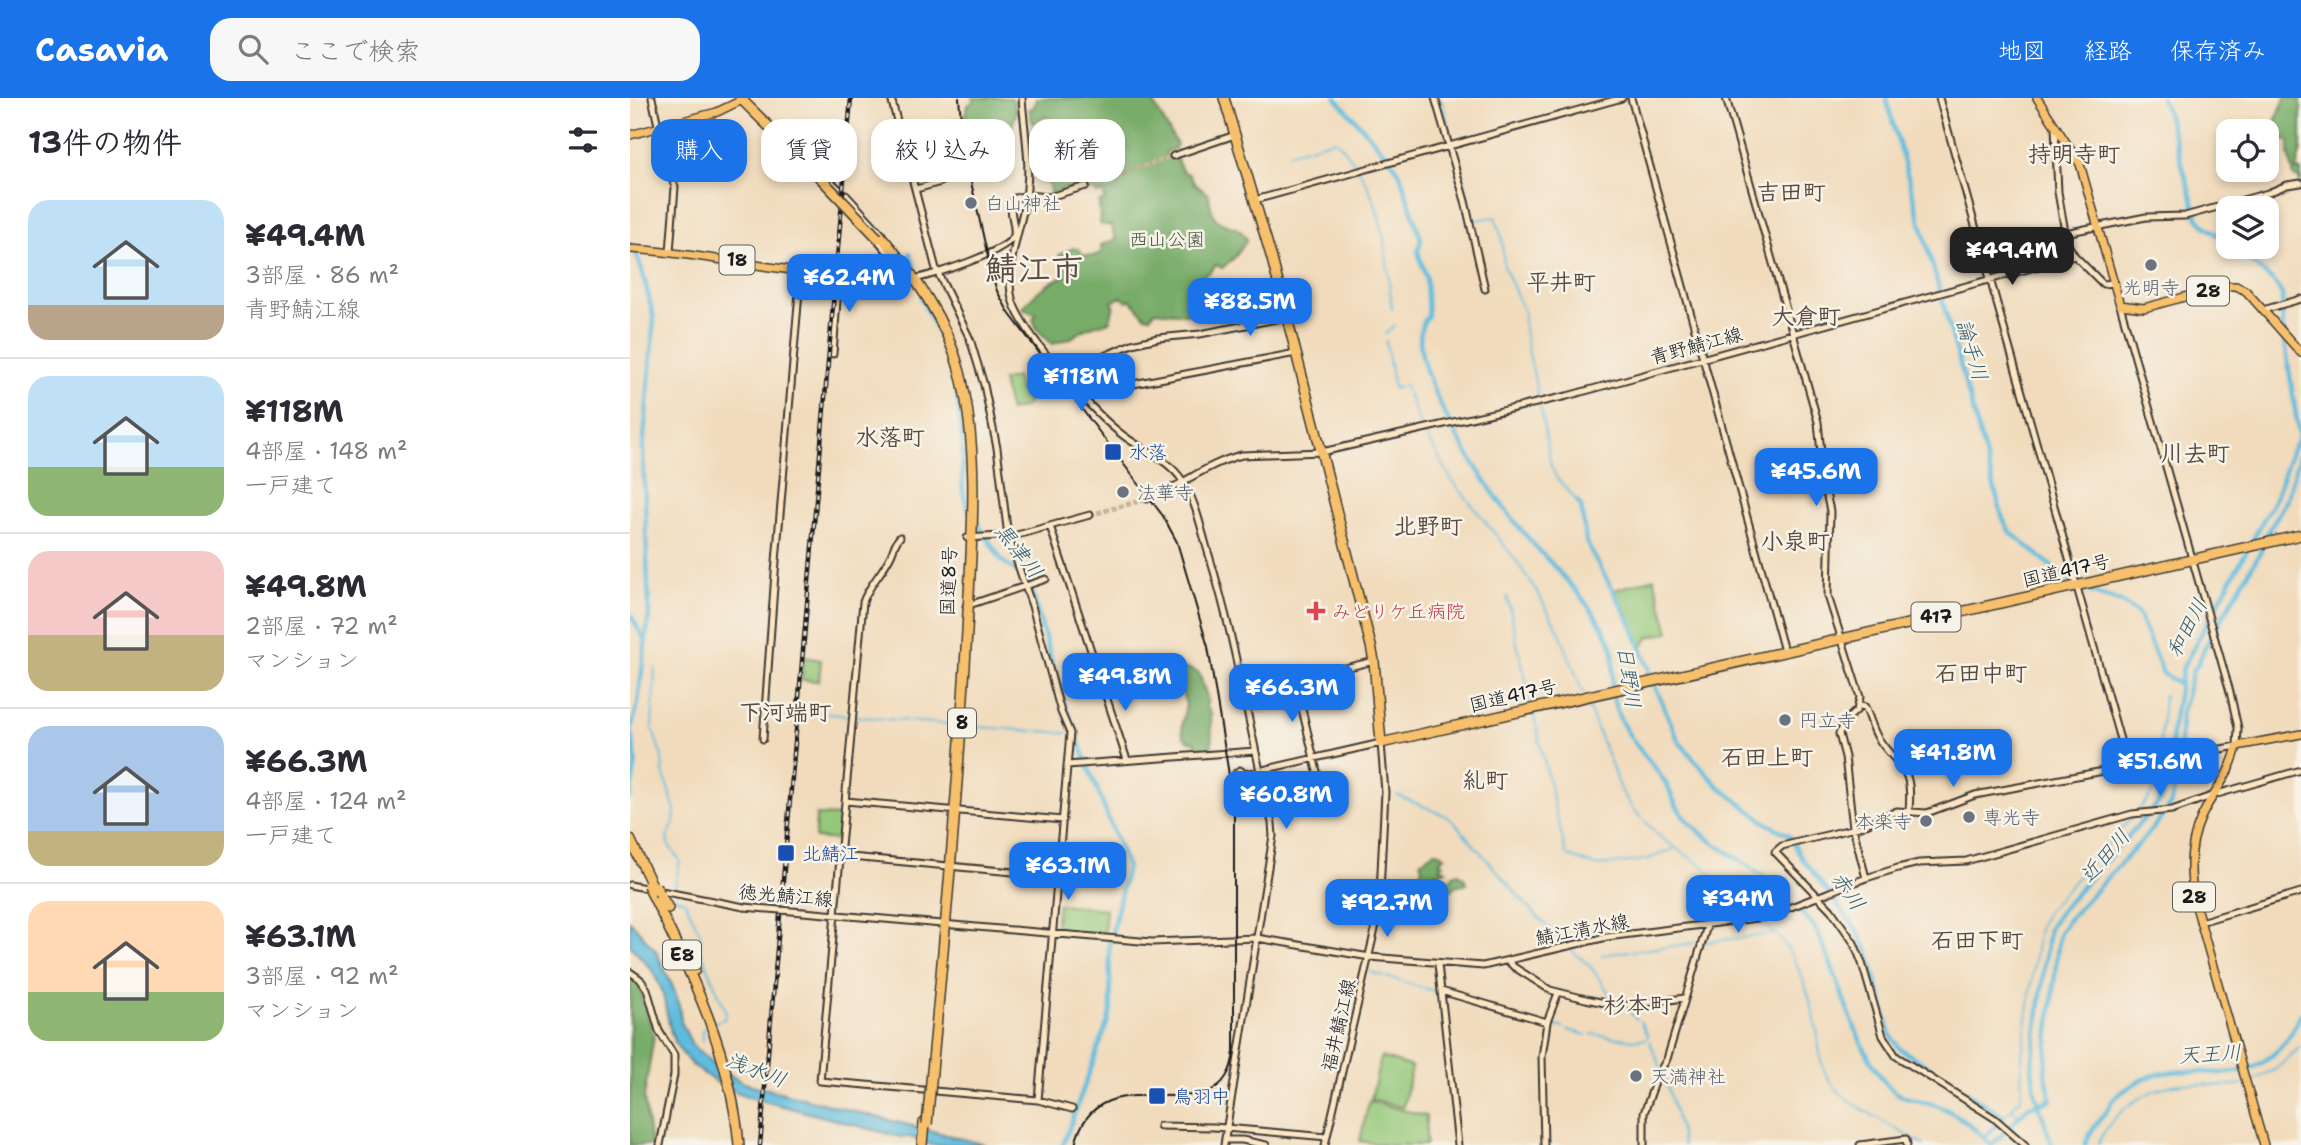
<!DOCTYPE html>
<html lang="ja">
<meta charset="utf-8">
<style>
body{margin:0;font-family:"Shantell Sans","Klee One",sans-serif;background:#f7f7f7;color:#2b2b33;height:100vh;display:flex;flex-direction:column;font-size:26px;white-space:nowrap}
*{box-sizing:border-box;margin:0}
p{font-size:23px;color:#7c7c81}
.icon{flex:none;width:38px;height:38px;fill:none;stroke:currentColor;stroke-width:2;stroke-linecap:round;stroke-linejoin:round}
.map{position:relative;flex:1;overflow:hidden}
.panel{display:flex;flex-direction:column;background:#fff;width:630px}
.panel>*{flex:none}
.hud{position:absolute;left:21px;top:21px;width:665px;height:63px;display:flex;gap:14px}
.fabs{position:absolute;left:1586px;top:21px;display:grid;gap:14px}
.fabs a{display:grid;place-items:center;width:63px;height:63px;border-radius:14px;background:#fff;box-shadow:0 4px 10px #0003;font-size:35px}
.price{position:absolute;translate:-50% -60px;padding:0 16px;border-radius:14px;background:#1a73e8;color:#fff;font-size:23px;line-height:46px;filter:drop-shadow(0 2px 4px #0008)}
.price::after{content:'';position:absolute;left:50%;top:42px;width:21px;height:16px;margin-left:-10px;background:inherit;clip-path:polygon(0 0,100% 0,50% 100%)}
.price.selected{background:#222;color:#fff}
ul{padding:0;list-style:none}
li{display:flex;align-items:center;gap:21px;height:175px;padding:0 28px}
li+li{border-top:2px solid #e1e1e2}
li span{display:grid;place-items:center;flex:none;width:196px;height:140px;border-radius:21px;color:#555}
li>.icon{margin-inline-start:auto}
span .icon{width:84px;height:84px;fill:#fffc;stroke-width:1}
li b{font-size:30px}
h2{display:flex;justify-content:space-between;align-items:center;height:84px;padding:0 28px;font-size:30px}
.pill{padding:0 24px;border-radius:21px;background:#fff;box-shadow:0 4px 10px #0003;font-size:24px;line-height:63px}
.pill.selected{background:#1a73e8;color:#fff}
header{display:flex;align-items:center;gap:42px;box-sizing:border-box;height:98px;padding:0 35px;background:#1a73e8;color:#fff}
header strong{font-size:33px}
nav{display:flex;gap:38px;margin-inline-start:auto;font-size:24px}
.search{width:490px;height:63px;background:#f7f7f7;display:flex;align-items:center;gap:18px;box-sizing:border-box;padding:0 24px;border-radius:21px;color:#7c7c81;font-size:26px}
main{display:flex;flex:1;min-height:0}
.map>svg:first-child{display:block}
</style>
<header>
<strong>Casavia</strong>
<div class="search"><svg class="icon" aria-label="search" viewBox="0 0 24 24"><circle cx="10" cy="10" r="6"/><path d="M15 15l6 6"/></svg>ここで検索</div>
<nav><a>地図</a><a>経路</a><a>保存済み</a></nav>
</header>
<main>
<section class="panel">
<h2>13件の物件<svg class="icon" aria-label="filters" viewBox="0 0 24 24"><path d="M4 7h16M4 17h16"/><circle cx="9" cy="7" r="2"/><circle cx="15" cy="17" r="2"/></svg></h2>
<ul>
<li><span style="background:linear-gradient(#bfe0f5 75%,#b9a48a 0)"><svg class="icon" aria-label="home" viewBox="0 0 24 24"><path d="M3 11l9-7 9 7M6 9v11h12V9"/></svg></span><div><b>¥49.4M</b><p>3部屋 · 86 m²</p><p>青野鯖江線</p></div></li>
<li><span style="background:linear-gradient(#bfe0f5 65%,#8fb573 0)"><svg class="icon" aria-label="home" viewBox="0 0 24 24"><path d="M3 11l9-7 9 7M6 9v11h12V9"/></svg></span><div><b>¥118M</b><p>4部屋 · 148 m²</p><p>一戸建て</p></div></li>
<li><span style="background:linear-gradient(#f6c9c9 60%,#c2b280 0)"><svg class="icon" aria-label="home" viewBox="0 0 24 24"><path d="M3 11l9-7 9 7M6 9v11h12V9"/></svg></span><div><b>¥49.8M</b><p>2部屋 · 72 m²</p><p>マンション</p></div></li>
<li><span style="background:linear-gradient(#a9c7e8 75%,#c2b280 0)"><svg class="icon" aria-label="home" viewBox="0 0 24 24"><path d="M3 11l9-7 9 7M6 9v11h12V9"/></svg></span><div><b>¥66.3M</b><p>4部屋 · 124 m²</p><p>一戸建て</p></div></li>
<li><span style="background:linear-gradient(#ffd9b3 65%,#8fb573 0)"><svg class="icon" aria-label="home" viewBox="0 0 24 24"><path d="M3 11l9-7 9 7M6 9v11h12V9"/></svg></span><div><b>¥63.1M</b><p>3部屋 · 92 m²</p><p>マンション</p></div></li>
</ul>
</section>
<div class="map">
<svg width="1671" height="1047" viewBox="0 0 1671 1047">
<rect width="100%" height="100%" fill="#f7f3e8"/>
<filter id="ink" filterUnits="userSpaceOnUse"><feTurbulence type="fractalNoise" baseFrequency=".0143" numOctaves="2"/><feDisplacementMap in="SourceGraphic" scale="14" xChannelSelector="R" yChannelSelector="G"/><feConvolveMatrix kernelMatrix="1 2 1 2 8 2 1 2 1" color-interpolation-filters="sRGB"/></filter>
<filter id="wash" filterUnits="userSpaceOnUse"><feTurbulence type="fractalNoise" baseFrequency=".00686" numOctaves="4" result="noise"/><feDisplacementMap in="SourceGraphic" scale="28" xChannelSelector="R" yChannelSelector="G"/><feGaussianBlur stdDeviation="1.57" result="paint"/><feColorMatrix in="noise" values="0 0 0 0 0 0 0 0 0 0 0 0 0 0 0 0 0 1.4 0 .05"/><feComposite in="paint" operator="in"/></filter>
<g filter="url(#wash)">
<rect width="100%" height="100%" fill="#f1dbbc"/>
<path fill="#95c879" stroke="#58724a" stroke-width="2" d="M386,279L390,294L399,304L395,309L380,313L372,283Z
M1024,480L1039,534L1019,539L1011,550L1002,525L984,492Z
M174,559L191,562L189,583L172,582Z
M643,596L647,601L666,597L669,605L618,616L616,607L620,606L619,602L631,599L637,600Z
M186,717L210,718L208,742L185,740Z
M428,806L476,811L474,836L472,838L425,834Z
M751,959L782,969L773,1009L741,1001Z
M739,1003L796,1018V1047H757L730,1043Z"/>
<path fill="#78ac69" stroke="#4a6442" stroke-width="2" d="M342,0H382L387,13L381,31L373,34L365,30L362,33L353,30L351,33L343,34L334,22L338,7L344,3Z
M406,0H518L523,4L547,47L545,50L536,54V59L546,60L553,74L559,76L564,85L579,97C583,141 604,116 617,142L605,159L592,170L586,167L579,175L573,177L572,187L562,196V214L556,216L525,213L520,219L515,218L500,201L497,203L491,199L482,204L484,207L480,223L457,230L441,240L422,246L407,231L403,221L406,216L392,211C400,198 420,183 434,178L429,157L443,150L450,152L452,157L463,158L471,155V147L486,141L481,128L470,126L469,104L475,102L473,94L467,96L464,92L456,91L452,83L444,84V88L420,96L419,85H413L407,64L406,35L402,32L403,29L414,28L423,31L426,25L415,18L403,26L399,11L403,10L407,3Z
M1655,0H1671V51L1666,72L1671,73V84H1669L1670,80L1664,79L1659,57V42H1646L1645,24Z
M557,570L569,575L578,602L576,608L581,615L582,652L569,653L565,644L559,643L553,638L552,625L556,607L548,581L552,572Z
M805,753L815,758L811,762L810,765L814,766L810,769L816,772L798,778L789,779L792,770L790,764Z
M829,775L835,781L836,786L825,788L822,792L813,795L811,799L806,794V790L798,783L812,777L821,782L823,777Z
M0,880L7,883L24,938L14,999L21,1047H0Z"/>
<path fill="#5fbcdd" stroke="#3e6c7c" stroke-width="2" d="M0,823L26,853L45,894L49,906L51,924L62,947L90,971L114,985L356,1047H302L280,1039H270L115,998L84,983L62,967L48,950L41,935L32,892L22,872L0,847Z"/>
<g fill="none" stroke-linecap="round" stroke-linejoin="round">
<path stroke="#5fbcdd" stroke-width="2" d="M811,0L844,122L865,119L872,140L874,168L894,214V232L909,302
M658,55L704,42L708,44C756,98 754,144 762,211
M755,236L765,227
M756,243L764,291L775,287L790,328
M910,308L921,368L926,379L947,403
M794,334L822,382L885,461L906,492L930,535L953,595
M1669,338V358
M877,499L881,515
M881,517L890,559
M891,561L898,591
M25,570L22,630L32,659L33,674L45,712L44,725L37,740L38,746L50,763L44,792
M898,594L901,606
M956,603L992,694L1002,710L1030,739L1073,768L1101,794
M175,614L326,627
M903,614L906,627
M334,628L404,633
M907,630L913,660
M408,633L438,635
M1529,660L1534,598
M914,662L921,692
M921,694L928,724
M767,697L816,718L825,725L901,812L936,847
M1508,713L1521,697L1529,665
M929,726L936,756
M939,758L966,768L1015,762L1044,751
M45,798L46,800L55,803L71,837L70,851L96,914L94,921L83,925
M1105,798L1126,818
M1131,823C1164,845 1180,895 1187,932C1189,949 1190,970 1200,984C1215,1006 1270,1032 1294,1047
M1074,844L1144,836
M1036,849L1064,845
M940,851L961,869L982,899
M1002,853L1034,849
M971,857L999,853
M739,874L753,878
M756,879L771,883
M774,884L791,889
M794,890L808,894
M994,909L1007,921
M1010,923L1018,939
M920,926L934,930
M938,932L956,937
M961,936L1004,942L1016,941
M72,943V933L78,926
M1020,944L1030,968
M1032,974C1041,998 1048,1022 1053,1047
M1618,985L1646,971L1671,948
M1382,1011L1389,1017
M1374,1019L1391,1000L1392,958L1409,829L1418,812L1504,717
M1468,1047C1481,1014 1517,989 1552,986C1572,985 1592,990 1612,986"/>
<path stroke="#5fbcdd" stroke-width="4.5" d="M706,0L762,63L770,76L791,141L788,153L796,180L798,218C763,253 856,387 881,419C912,461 957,495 980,543C988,561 979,581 983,600C992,638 1015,654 1035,684C1041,693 1043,704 1050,713C1068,739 1103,756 1128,775C1140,785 1151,797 1163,808C1170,814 1180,822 1185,830C1211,880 1220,939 1255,984C1269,1003 1286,1000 1306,1007C1327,1015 1346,1031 1361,1047
M1256,0L1373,421L1380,434L1442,485
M1531,0L1535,8L1567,118L1573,126L1598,145
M0,146L6,155L13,175L24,221L13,352L19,515L8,605L1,631L6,663L0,699
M1604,149L1644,184L1652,196L1653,231L1669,338
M280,155L284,169
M291,200C300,218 309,236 316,254C326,281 329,312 332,339C335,364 327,392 340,414
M947,403L951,408L956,444L1001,525L1021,576
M345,421L372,463L395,479L399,485L434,605L497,769L479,848L481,911L478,923L433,1047
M1449,490L1489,503L1508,515L1533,576L1548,585
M0,516L14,541
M1024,586L1049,644L1089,689L1138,726L1159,737L1171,759L1226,831L1239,856L1260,936L1269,950L1374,1019L1354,1040
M1362,1047L1398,1009L1421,1002L1415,973L1429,837L1437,823L1519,735L1540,708L1549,673L1551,617L1563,571L1567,568L1574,551L1631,453L1635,439L1657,401L1669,358
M1422,1047L1405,995L1402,970L1419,830L1432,811L1530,703L1541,664L1542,632L1553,569L1646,399L1660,356L1671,336
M1455,1047C1460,1034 1466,1025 1475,1015C1479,1011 1479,1006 1483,1002C1494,991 1510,981 1525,977C1546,971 1568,974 1590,975C1630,976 1657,951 1671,915"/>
</g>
</g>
<g filter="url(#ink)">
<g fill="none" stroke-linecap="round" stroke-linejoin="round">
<path stroke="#c6b59c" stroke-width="5" stroke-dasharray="5 2.5" stroke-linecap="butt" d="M456,88L543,58
M460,417L517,401"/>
<g stroke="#3c3934" stroke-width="9">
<path id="secondary" d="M22,0L36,64L45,89L40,154
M261,0L306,171L340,241L354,287L367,350L378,438L402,508L431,614L440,635L408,1002
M392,0C394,30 400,60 397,90C394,126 372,169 383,204C394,237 465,317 494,338C514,353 538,361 552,382C567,405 571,432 579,457C606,544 620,636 642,725L643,738L594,1047
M805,0L835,103L855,191
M1001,0L1154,553
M1096,0L1188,324L1194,386L1200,413L1198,498L1230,599L1227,612L1213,625L1209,636L1215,659L1223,730L1236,780
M1309,0L1498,670
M1425,29L1428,94L1437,145L1445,158L1473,186L1485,185
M150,36L209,91
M543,58L605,37
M286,91L311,84
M216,97L252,136
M625,102L992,0
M1435,135L1516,119L1555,118L1638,95L1657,87L1671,85
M246,140L269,167
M181,177L202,180
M284,181C301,178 380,153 384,137C386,124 376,111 385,100L396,97L419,99L456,88
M1633,212L1671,201
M203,256L209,176
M433,276L502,246L528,240L570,236L657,219
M498,287L666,255
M517,401C551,389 577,365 612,357L692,354L937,298L1445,158
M420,428L497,662
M270,439C264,445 264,452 260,459C252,475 239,487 233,504L190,983L408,1002L442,1011
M337,440L387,437L460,417
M336,508L416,481
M665,582L691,690
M612,595L744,563
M1230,608L1235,609C1240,619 1242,630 1248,640C1270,673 1283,666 1279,713
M133,641L145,475L171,171L174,168H181L184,172L203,173
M437,667L625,653
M615,676L613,680L608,681L606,675L610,672L615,676L751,645L755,694L749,814L695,1047
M215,703L433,722
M210,758L427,778
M0,787L114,809
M173,814L522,844L627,840L740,859L853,868L977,839L1135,819L1236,780L1268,770L1289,765L1336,763L1502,716L1542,712L1584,697L1671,672
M1570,824L1671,794
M878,863L884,869L920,892L956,901L989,908L1055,900
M808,866L828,1047
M0,874L10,881L17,891L29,933L44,957V977L30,1047
M811,893L917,924
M530,1028L584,1029L697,1039
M595,1042H612L636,1047
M914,1047L912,959L917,924L928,895
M1014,1047V1015L1028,976L1037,961L1077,828
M1230,1047L1276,1041L1277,1047
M1395,1047L1364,1020L1266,958L1253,938L1232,865L1224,845L1201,812L1145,754L1152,748L1229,729L1267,713L1297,715L1345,697L1607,648L1608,630L1600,594L1490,207"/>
</g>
<g stroke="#3c3934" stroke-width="10">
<path id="primary" d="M1407,0L1450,66L1490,207L1514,210L1595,188H1606L1616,193L1671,255
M0,37L87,14L114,1
M0,151C68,155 133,171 200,176
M211,177L281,181
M1634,1047L1565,805C1558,771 1559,739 1577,708C1589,688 1602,671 1607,648L1671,636"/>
</g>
<g stroke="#3c3934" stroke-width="12">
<path id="highway" d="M110,0L177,66
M594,0L642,161L741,548L744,563L751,645L1671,437
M250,137C285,178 316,221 330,274C351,357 341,448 337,533C329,680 316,826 302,973
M0,741L22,787
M21,794C61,875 101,955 109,1047
M30,796L38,810
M58,851L65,872
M292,1047L294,1025"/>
</g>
<use href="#secondary" stroke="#fce6c4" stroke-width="5"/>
<use href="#primary" stroke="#f7c06c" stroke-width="7"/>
<use href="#highway" stroke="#f7c06c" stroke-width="9"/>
<path stroke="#1c1c1c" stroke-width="2" d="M329,0L334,53L362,177L367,193L379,215L533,418L547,444L578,549L604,707
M445,1047C468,947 595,1047 604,953V696"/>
<g stroke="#1c1c1c" stroke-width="4.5">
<path id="rail" d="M130,1047L221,0"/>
</g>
<use href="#rail" stroke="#f7f3e8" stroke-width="2" stroke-dasharray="5" stroke-linecap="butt"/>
<g stroke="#3c3934" stroke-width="9" stroke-linecap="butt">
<path id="secondary-bridge" d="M114,809L173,814"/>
</g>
<g stroke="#3c3934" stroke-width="12" stroke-linecap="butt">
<path id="highway-bridge" d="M177,66L248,140
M18,787L21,794
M25,788L30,796
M297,1026L302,973"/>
</g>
<use href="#secondary-bridge" stroke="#fce6c4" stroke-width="5"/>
<use href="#highway-bridge" stroke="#f7c06c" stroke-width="9"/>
</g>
</g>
<g fill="#6b7280" stroke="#f7f3e8" stroke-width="2.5">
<circle cx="341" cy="105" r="7"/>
<circle cx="1521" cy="167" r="7"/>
<circle cx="493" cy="394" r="7"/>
<circle cx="1155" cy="622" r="7"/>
<circle cx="1339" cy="719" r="7"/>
<circle cx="1296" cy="723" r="7"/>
<circle cx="1006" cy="978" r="7"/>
</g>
<g fill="#1a4fb4" stroke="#f7f3e8" stroke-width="2.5">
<rect x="474" y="345" width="18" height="18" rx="3.5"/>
<rect x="147" y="746" width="18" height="18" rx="3.5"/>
<rect x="518" y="989" width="18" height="18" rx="3.5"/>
</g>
<path fill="#e0444e" stroke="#f7f3e8" stroke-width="2.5" d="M682.5 502.5h7v7h7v7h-7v7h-7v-7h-7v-7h7z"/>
<g text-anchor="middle" stroke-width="5" stroke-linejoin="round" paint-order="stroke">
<g fill="#f7f3e8" stroke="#5e5c59" stroke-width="2">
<rect x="89.5" y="147.5" width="35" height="29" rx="5"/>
<rect x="1557" y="178.5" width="42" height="29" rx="5"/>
<rect x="1281.5" y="504.5" width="49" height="29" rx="5"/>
<rect x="318" y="610.5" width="28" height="29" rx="5"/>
<rect x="1543" y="784.5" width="42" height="29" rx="5"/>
<rect x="33" y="842.5" width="38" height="29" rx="5"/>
</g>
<g font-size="18" font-weight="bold" fill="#1c1c1c">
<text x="107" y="168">18</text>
<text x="1578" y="199">28</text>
<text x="1306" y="525">417</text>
<text x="332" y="631">8</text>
<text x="1564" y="805">28</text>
<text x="52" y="863">E8</text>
</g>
<g font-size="19" fill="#5b616d" stroke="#f7f3e8" text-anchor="start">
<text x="355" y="112">白山神社</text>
<text x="1521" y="196" text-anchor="middle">光明寺</text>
<text x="507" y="401">法華寺</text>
<text x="1169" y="629">円立寺</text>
<text x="1353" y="726">専光寺</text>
<text x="1282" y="730" text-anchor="end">本楽寺</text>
<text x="1020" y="985">天満神社</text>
</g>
<g font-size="19" fill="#46583d" stroke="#f7f3e8">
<text x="537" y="148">西山公園</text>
</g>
<g font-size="19" fill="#1c1c1c" stroke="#f7f3e8">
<text transform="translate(1066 247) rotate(-15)" y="7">青野鯖江線</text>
<text transform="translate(1436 472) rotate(-13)" y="7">国道417号</text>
<text transform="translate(318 483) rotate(-88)" y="7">国道8号</text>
<text transform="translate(883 597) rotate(-13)" y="7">国道417号</text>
<text transform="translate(156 797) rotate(5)" y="7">徳光鯖江線</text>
<text transform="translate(952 831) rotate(-11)" y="7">鯖江清水線</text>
<text transform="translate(708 927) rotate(-77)" y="7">福井鯖江線</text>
</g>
<g font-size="19" fill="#164399" stroke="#f7f3e8" text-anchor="start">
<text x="499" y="361">水落</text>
<text x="172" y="762">北鯖江</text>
<text x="543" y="1005">鳥羽中</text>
</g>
<g font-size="19" fill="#be3a42" stroke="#f7f3e8" text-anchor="start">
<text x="702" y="520">みどりケ丘病院</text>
</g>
<g font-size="21" font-style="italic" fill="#375c69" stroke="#f7f3e8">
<text transform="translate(1342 252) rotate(74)" y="7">論手川</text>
<text transform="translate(389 453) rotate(52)" y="7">黒津川</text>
<text transform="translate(1557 530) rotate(-62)" y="7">和田川</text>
<text transform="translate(999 579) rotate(82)" y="7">日野川</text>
<text transform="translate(1475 758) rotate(-49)" y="7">近田川</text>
<text transform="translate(1218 793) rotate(55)" y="7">赤川</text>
<text transform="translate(1580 956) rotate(-3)" y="7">天王川</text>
<text transform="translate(126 972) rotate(21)" y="7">浅水川</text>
</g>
<g font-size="23" font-weight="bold" fill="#5b4a40" stroke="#f7f3e8">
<text x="1444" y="64">持明寺町</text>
<text x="1161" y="102">吉田町</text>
<text x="931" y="192">平井町</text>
<text x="1176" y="226">大倉町</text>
<text x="260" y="347">水落町</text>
<text x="1565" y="363">川去町</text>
<text x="798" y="436">北野町</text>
<text x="1165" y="451">小泉町</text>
<text x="1351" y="583">石田中町</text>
<text x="155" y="622">下河端町</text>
<text x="1137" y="667">石田上町</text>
<text x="855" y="690">糺町</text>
<text x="1347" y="850">石田下町</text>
<text x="1008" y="915">杉本町</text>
</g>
<g font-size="33" font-weight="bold" fill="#5b4a40" stroke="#f7f3e8">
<text x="404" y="182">鯖江市</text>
</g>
</g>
</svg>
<div class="fabs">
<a><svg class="icon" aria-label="locate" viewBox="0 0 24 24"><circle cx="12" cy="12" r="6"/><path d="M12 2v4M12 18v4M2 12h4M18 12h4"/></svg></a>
<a><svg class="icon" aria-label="layers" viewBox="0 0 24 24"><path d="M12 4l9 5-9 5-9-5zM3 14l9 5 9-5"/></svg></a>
</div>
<b class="price selected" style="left:1382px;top:189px">¥49.4M</b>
<b class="price" style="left:219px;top:216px">¥62.4M</b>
<b class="price" style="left:620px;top:240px">¥88.5M</b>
<b class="price" style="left:451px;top:315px">¥118M</b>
<b class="price" style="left:1186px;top:410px">¥45.6M</b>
<b class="price" style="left:495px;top:615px">¥49.8M</b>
<b class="price" style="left:662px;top:626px">¥66.3M</b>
<b class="price" style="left:1323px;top:691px">¥41.8M</b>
<b class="price" style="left:1530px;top:700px">¥51.6M</b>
<b class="price" style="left:656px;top:733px">¥60.8M</b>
<b class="price" style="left:438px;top:804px">¥63.1M</b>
<b class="price" style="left:1108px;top:837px">¥34M</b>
<b class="price" style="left:757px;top:841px">¥92.7M</b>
<div class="hud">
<a class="pill selected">購入</a>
<a class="pill">賃貸</a>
<a class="pill">絞り込み</a>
<a class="pill">新着</a>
</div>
</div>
</main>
